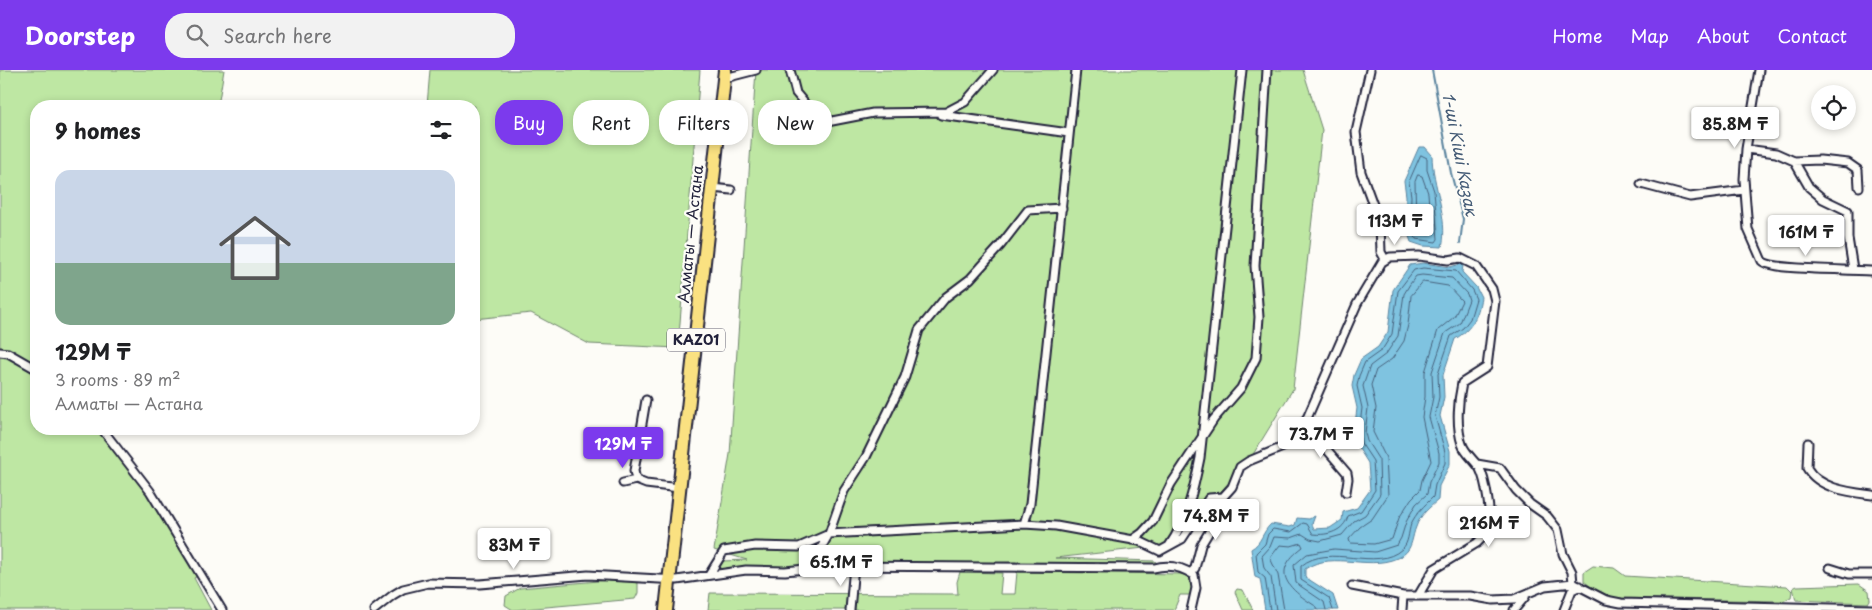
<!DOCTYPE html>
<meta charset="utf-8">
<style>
body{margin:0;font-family:"Playpen Sans",sans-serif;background:#f2f2f2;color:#202124;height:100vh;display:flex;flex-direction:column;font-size:19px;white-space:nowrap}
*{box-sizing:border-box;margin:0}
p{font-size:16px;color:#757577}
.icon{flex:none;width:28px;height:28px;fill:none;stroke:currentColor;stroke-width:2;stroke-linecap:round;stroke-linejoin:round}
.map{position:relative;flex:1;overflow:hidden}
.details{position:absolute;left:30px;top:30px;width:450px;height:335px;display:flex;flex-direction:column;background:#fff;border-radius:20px;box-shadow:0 2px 8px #0003}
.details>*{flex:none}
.banner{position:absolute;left:495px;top:30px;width:475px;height:45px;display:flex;gap:10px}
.fabs{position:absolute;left:1811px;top:15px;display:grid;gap:10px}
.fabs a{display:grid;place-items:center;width:45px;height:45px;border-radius:50%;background:#fff;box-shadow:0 2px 8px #0003;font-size:25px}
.price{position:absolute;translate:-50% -42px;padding:0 11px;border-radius:5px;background:#fff;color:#222;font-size:16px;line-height:32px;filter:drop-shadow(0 1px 2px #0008)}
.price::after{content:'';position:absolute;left:50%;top:30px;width:15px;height:11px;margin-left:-8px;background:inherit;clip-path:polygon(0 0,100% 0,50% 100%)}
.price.selected{background:#7c3aed;color:#fff}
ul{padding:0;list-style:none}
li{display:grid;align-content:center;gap:10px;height:265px;padding:0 25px}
li span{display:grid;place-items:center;height:155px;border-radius:15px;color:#555}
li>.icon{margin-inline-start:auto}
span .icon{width:90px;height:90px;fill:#fffc;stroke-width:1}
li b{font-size:21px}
h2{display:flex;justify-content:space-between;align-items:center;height:60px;padding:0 25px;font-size:21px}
.chip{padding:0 18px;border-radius:20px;background:#fff;box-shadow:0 2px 8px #0003;font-size:18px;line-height:45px}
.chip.selected{background:#7c3aed;color:#fff}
header{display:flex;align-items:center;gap:30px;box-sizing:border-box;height:70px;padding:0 25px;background:#7c3aed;color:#fff}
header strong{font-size:24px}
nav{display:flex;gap:28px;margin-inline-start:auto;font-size:18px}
.search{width:350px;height:45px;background:#f2f2f2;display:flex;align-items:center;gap:12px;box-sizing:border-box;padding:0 18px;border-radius:20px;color:#757577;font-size:19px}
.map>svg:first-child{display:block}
</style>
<header>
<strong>Doorstep</strong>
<div class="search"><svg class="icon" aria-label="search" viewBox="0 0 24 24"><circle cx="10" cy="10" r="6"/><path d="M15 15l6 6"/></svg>Search here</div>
<nav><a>Home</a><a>Map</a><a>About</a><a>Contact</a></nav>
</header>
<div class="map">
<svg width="1872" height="540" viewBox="0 0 1872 540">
<rect width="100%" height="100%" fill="#fdfcf7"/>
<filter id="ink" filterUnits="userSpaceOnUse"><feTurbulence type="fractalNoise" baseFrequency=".02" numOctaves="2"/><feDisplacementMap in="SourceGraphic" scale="10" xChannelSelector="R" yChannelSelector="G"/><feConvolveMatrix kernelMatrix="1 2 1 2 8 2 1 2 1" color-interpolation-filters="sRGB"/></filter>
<g filter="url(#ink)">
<path fill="#bee7a3" stroke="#70846f" d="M0,0H224L218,36H36V359H103L144,411L201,504L194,508L211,540H0Z
M430,0H700L678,278L589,274L531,243L474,249V36H427Z
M756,0H1303L1322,60L1293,319L1249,391L1171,475L1055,488L1155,491L1158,496L1018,495L1016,492L854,496L785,501L770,497L713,505L722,491L747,490L714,480L730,384Z
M1593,496L1614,498L1625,506L1787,516L1792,521L1791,527L1783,531L1614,528L1599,524L1584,511V502Z
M960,502L1002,503L1000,524H1015L1017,502L1185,504L1193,508V525H1180L1174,540H708L710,523L958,524L957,512Z
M610,510H630L638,513V523L635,529L513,540L505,535L506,526L520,518Z
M1859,514L1869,521L1870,530L1868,533L1796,530L1793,518L1797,516Z
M1237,519L1243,520L1253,540H1243L1235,522Z"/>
<path fill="#7fc3e0" stroke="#5a839e" d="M1419,77H1425L1432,85C1432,114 1449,148 1442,177L1423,176L1411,172L1405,155L1406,126L1404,111Z
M1423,193L1450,197L1461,194L1463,196L1462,202L1476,217L1481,227C1478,247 1472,259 1455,269L1443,305L1444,327L1440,346L1450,381V394L1439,416L1438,430C1429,438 1420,445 1416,457C1412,466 1413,478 1403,485C1372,504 1334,479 1305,499V507L1333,525L1338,540H1265L1260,509L1255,507L1251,479C1262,473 1262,462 1271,454L1290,457L1295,455L1297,448L1309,449L1315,446L1312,454L1314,459L1330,458L1342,450L1343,442L1357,438L1370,420L1368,393L1356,374L1354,362L1357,338L1352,316L1354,305L1361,289L1378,277L1388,262L1393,220L1410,195Z"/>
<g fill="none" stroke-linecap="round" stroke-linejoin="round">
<path stroke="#47627d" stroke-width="1" d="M1421,85L1427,88V100L1434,121L1438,169L1436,172L1416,169L1410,154L1411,126L1409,112Z
M1418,105L1422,106L1428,123L1431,163L1429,165L1421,163L1416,152L1415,112Z
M1423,212L1448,216L1462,231L1454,247L1438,260L1425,302V327L1422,347L1431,391L1422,410L1420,420L1411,429L1399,448L1392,469L1374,474L1350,473L1349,469L1360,457L1372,449L1388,425L1386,388L1373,362L1376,338L1371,315L1376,300L1392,289L1404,271L1408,255L1411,226Z
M1270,540L1265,508L1258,502L1256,483L1265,474L1268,464L1273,459L1291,462L1303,453L1307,454L1313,464C1328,466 1344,461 1348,446L1361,441L1375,420L1373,391L1361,373L1359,363L1362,338L1357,316L1359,306L1365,292L1382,280L1392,264L1398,221L1414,200L1423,198L1456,201L1472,220L1476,229L1470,249L1463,258L1451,266L1438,304L1439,327L1435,346L1445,382V393L1435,415L1433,427C1424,436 1416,443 1411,454C1408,463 1409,473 1402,479C1376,503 1329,472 1301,496V510L1329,528L1333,540
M1276,540L1271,507L1264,498L1262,486L1270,477L1274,467L1291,468L1302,464L1310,469L1320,471L1342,465L1354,451L1365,445L1380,424L1379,390L1367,371L1365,363L1368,338L1363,316L1370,296L1386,284L1398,266L1404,224L1410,214L1416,206L1422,205L1452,208L1467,224L1469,230L1460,253L1445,263L1432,302L1433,327L1429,347L1439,383V392L1429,412L1427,424L1416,434L1406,452L1401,468L1397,475L1375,482L1334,479L1307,484L1294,495L1296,513L1324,532L1326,540
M1284,540L1278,505L1270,488L1280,475L1291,476L1301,473L1303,477C1268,503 1290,520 1317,537L1318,540"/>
<path stroke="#5a839e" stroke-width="2" d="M1432,0L1451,103L1463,149L1460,173"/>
<g stroke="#22223b" stroke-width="11">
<path id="street" d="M790,0L796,23L811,41L827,52L873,43L946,42L965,32L993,0
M1370,0L1356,62L1361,102L1380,154L1381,182L1385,189
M1759,0L1746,79L1744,109L1748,159L1762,191C1773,201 1852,199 1872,201
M725,8L756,0
M941,45L1069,63
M1746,79L1776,83L1794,91L1820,90L1848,93L1858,100L1859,117
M1794,91L1809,117L1823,129L1848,141V168L1853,199
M1641,114L1690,127L1744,120
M713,118L731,120
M0,282L8,283L36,299
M646,330L634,401L636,410L646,414L679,418
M1304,353L1347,403L1348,409L1346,422
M102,359L150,421L222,540
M1808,373L1807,398C1819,419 1850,422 1872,425
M1477,394L1500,398L1516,420L1530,434L1547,446L1558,460L1563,484L1572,502L1573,513
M623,413L636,410
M1024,454L1030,434L1076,0
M1132,470L1142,463L1153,451L1171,414L1214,349L1241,318L1256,288L1259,247L1255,196L1267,0
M1169,476C1187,450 1194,418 1200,388L1242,0
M1160,481L1182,469L1209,428L1223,427
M807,498L813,492L829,464L844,421L866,387L905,307L919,260L946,227L970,209L1000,176L1028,140L1062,138
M1830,498L1849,504H1872
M1191,503L1195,498L1201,475L1212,457L1217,440L1223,427L1232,417L1240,397L1249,391L1283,377L1293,361L1304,353L1308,346L1357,234L1382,192L1390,187L1419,186L1448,190L1460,188L1476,196L1492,219L1495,231L1487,297L1462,313C1458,331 1456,356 1462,374C1466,385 1475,390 1480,399C1486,410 1491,446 1490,460L1477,473L1434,499L1418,526
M709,505L724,481L755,476L799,477L829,464L846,463L1024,454L1056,456L1139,471L1160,481
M1352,516L1403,526H1470L1493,530L1514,529L1545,516L1573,513L1606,530L1621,533L1872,539
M374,540L393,525L403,519L428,513L480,514L588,505L677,510L746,500L785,501L836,496L1154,498C1168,494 1182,497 1194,505L1196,518L1191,540
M850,540L854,496
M1402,540L1403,526
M1514,540L1525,527
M1564,540L1572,520L1580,516"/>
</g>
<g stroke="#22223b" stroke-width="16">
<path id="highway" d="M666,540L725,0"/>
</g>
<use href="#street" stroke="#fdfcf7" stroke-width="7"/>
<use href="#highway" stroke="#fae181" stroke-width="12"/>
</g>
</g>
<g text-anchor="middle" stroke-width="4.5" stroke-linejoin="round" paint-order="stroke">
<rect fill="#fdfcf7" stroke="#646373" stroke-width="1" x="667" y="258.5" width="58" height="23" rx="4"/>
<g font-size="14" font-weight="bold" fill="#22223b">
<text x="696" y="275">KАZ01</text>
</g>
<g font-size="15" fill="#22223b" stroke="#fdfcf7">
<text transform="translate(691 164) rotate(-84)" y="5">Алматы — Астана</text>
</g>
<g font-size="16" font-style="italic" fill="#435a75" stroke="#fdfcf7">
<text transform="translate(1460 84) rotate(79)" y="6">1-ші Кіші Казак</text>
</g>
</g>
</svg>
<div class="fabs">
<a><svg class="icon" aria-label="locate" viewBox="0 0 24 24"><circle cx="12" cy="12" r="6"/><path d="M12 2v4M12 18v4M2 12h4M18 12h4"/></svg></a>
</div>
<b class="price" style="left:1735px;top:79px">85.8M ₸</b>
<b class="price" style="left:1395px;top:176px">113M ₸</b>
<b class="price" style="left:1806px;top:187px">161M ₸</b>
<b class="price" style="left:1321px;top:389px">73.7M ₸</b>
<b class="price selected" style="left:623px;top:399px">129M ₸</b>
<b class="price" style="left:1216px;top:471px">74.8M ₸</b>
<b class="price" style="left:1489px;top:478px">216M ₸</b>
<b class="price" style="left:514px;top:500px">83M ₸</b>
<b class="price" style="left:841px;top:517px">65.1M ₸</b>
<div class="banner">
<a class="chip selected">Buy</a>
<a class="chip">Rent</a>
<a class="chip">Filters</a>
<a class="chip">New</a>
</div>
<section class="details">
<h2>9 homes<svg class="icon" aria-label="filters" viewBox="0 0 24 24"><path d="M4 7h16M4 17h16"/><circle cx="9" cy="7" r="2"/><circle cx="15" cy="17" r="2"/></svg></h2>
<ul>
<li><span style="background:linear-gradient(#c9d6e8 60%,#7fa58c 0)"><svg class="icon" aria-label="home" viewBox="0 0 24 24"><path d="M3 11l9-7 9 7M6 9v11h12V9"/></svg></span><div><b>129M ₸</b><p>3 rooms · 89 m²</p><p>Алматы — Астана</p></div></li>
</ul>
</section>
</div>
